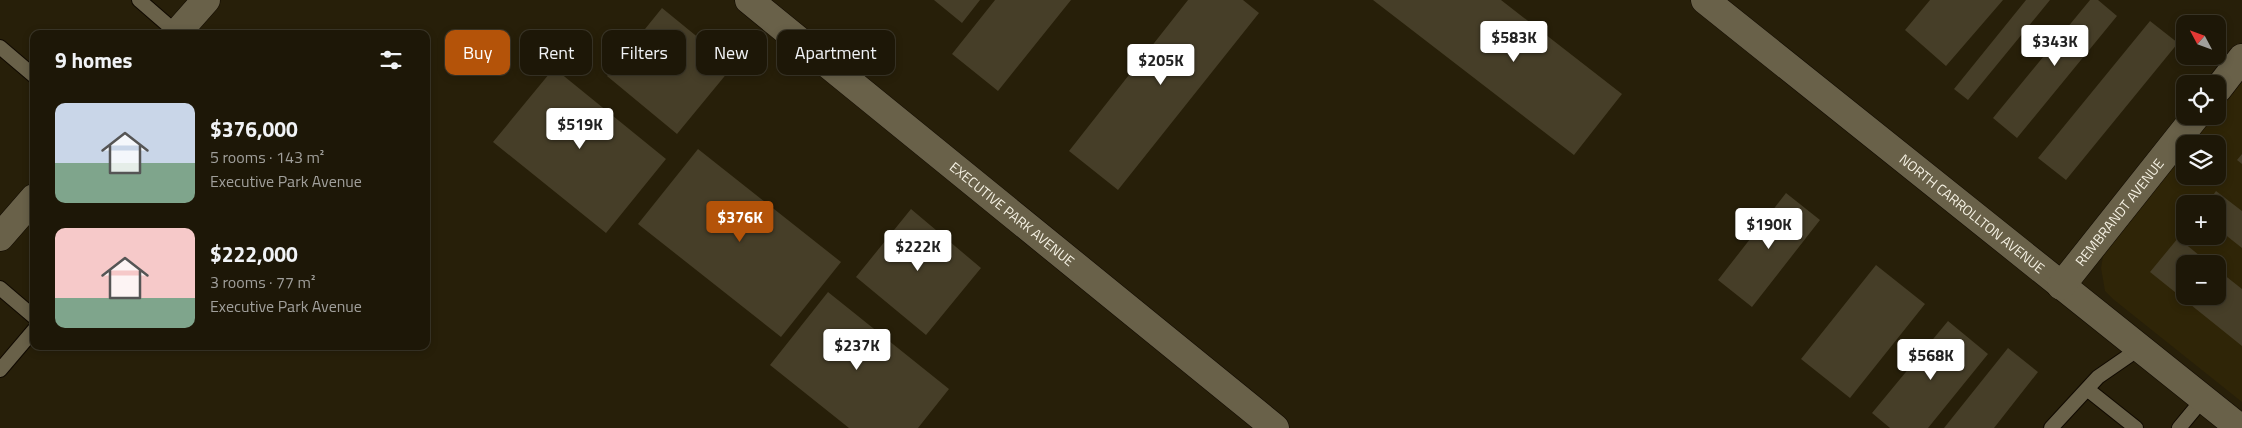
<!DOCTYPE html>
<meta charset="utf-8">
<style>
body{margin:0;font-family:"Titillium Web",sans-serif;background:#2a2415;color:#f1f3f6;height:100vh;display:flex;flex-direction:column;font-size:19px;white-space:nowrap}
*{box-sizing:border-box;margin:0}
p{font-size:16px;color:#a09f9b}
.icon{flex:none;width:28px;height:28px;fill:none;stroke:currentColor;stroke-width:2;stroke-linecap:round;stroke-linejoin:round}
.map{position:relative;flex:1;overflow:hidden}
.side{position:absolute;left:30px;top:30px;width:400px;height:320px;display:flex;flex-direction:column;background:#1d1707;border-radius:10px;box-shadow:0 2px 8px #0003,0 0 0 1px #3b3628}
.side>*{flex:none}
.top-card{position:absolute;left:445px;top:30px;width:475px;height:45px;display:flex;gap:10px}
.needle{width:32px;rotate:311deg}
.tools{position:absolute;left:2176px;top:15px;display:grid;gap:10px}
.tools a{display:grid;place-items:center;width:50px;height:50px;border-radius:10px;background:#1d1707;box-shadow:0 2px 8px #0003,0 0 0 1px #3b3628;font-size:25px}
.price{position:absolute;translate:-50% -42px;padding:0 11px;border-radius:5px;background:#fff;color:#222;font-size:16px;line-height:32px;filter:drop-shadow(0 1px 2px #0008)}
.price::after{content:'';position:absolute;left:50%;top:30px;width:15px;height:11px;margin-left:-8px;background:inherit;clip-path:polygon(0 0,100% 0,50% 100%)}
.price.on{background:#b45309;color:#fff}
ul{padding:0;list-style:none}
li{display:flex;align-items:center;gap:15px;height:125px;padding:0 25px}
li span{display:grid;place-items:center;flex:none;width:140px;height:100px;border-radius:10px;color:#555}
li>.icon{margin-inline-start:auto}
span .icon{width:60px;height:60px;fill:#fffc;stroke-width:1}
li b{font-size:21px}
h2{display:flex;justify-content:space-between;align-items:center;height:60px;padding:0 25px;font-size:21px}
.tag{padding:0 18px;border-radius:10px;background:#1d1707;box-shadow:0 2px 8px #0003,0 0 0 1px #3b3628;font-size:18px;line-height:45px}
.tag.on{background:#b45309;color:#fff}
.map>svg:first-child{display:block}
</style>
<div class="map">
<svg width="2242" height="428" viewBox="0 0 2242 428">
<rect width="100%" height="100%" fill="#271f09"/>
<path fill="#2f2507" fill-rule="evenodd" d="M2242,81V402L2113,299L2105,291L2101,268L2103,256L2108,248L2185,152V176H2218V144H2192L2214,116H2218V112ZM2185,204H2218V236H2185ZM2185,264H2218V296H2185Z"/>
<path fill="#463e28" d="M934,0H980L962,23Z
M995,0H1071L998,91L952,54Z
M1188,0H1243L1259,13L1118,190L1069,151Z
M1373,0H1501L1622,94L1574,155Z
M1930,0H2003L1946,66L1905,30Z
M2026,0H2050L1968,100L1954,89Z
M2090,0H2098L2117,16L2017,138L1993,118Z
M662,8L733,66L677,134L607,76Z
M2150,21L2178,43L2066,180L2038,158Z
M554,68L666,159L606,233L493,142Z
M698,149L841,262L781,337L638,224Z
M2242,154V164L2237,160Z
M2216,191L2242,211V248L2218,229V204H2207Z
M1786,193L1820,220L1752,307L1718,280Z
M911,209L981,268L926,335L856,277Z
M2178,238L2210,264H2185V296H2218V270L2242,289V346L2150,272Z
M1876,265L1925,304L1850,398L1801,359Z
M828,292L949,389L918,428H849L770,365Z
M1948,321L1988,354L1928,428H1890L1872,413Z
M2008,348L2038,372L1994,428H1944Z"/>
<g fill="none" stroke-linecap="round" stroke-linejoin="round">
<g stroke="#100900" stroke-width="16">
<path id="service" d="M139,0L177,33
M0,47L34,76
M0,288L34,317
M0,370L34,330
M2087,389L2136,428
M2051,428L2098,377L2140,348
M2179,428L2203,399"/>
</g>
<g stroke="#100900" stroke-width="29">
<g id="minor">
<path id="s1" d="M749,0L1275,428"/>
<path id="s2" d="M1705,0L2240,428"/>
<path d="M176,34L206,0"/>
<path d="M2218,89L2242,58"/>
<path d="M0,237L34,198"/>
<path id="s3" d="M2061,286L2196,116"/>
</g>
</g>
<use href="#service" stroke="#696149" stroke-width="14"/>
<use href="#minor" stroke="#696149" stroke-width="28"/>
</g>
<g text-anchor="middle" stroke-width="4" stroke-linejoin="round" paint-order="stroke">
<g font-size="14" fill="#f5f1e3" stroke="#1d1602">
<text dy="5" stroke="none"><textPath href="#s3" startOffset="94">REMBRANDT AVENUE</textPath></text>
<text dy="5" stroke="none"><textPath href="#s1" startOffset="339">EXECUTIVE PARK AVENUE</textPath></text>
<text dy="5" stroke="none"><textPath href="#s2" startOffset="342">NORTH CARROLLTON AVENUE</textPath></text>
</g>
</g>
</svg>
<div class="tools">
<a><svg class="needle" viewBox="-14 -14 28 28"><path d="M0-13l5 13h-10z" fill="#e53935"/><path d="M0 13l5-13h-10z" fill="#a09f9b"/></svg></a>
<a><svg class="icon" aria-label="locate" viewBox="0 0 24 24"><circle cx="12" cy="12" r="6"/><path d="M12 2v4M12 18v4M2 12h4M18 12h4"/></svg></a>
<a><svg class="icon" aria-label="layers" viewBox="0 0 24 24"><path d="M12 4l9 5-9 5-9-5zM3 14l9 5 9-5"/></svg></a>
<a>+</a>
<a>−</a>
</div>
<b class="price" style="left:1514px;top:63px">$583K</b>
<b class="price" style="left:2055px;top:67px">$343K</b>
<b class="price" style="left:1161px;top:86px">$205K</b>
<b class="price" style="left:580px;top:150px">$519K</b>
<b class="price on" style="left:740px;top:243px">$376K</b>
<b class="price" style="left:1769px;top:250px">$190K</b>
<b class="price" style="left:918px;top:272px">$222K</b>
<b class="price" style="left:857px;top:371px">$237K</b>
<b class="price" style="left:1931px;top:381px">$568K</b>
<div class="top-card">
<a class="tag on">Buy</a>
<a class="tag">Rent</a>
<a class="tag">Filters</a>
<a class="tag">New</a>
<a class="tag">Apartment</a>
</div>
<section class="side">
<h2>9 homes<svg class="icon" aria-label="filters" viewBox="0 0 24 24"><path d="M4 7h16M4 17h16"/><circle cx="9" cy="7" r="2"/><circle cx="15" cy="17" r="2"/></svg></h2>
<ul>
<li><span style="background:linear-gradient(#c9d6e8 60%,#7fa58c 0)"><svg class="icon" aria-label="home" viewBox="0 0 24 24"><path d="M3 11l9-7 9 7M6 9v11h12V9"/></svg></span><div><b>$376,000</b><p>5 rooms · 143 m²</p><p>Executive Park Avenue</p></div></li>
<li><span style="background:linear-gradient(#f6c9c9 70%,#7fa58c 0)"><svg class="icon" aria-label="home" viewBox="0 0 24 24"><path d="M3 11l9-7 9 7M6 9v11h12V9"/></svg></span><div><b>$222,000</b><p>3 rooms · 77 m²</p><p>Executive Park Avenue</p></div></li>
</ul>
</section>
</div>
